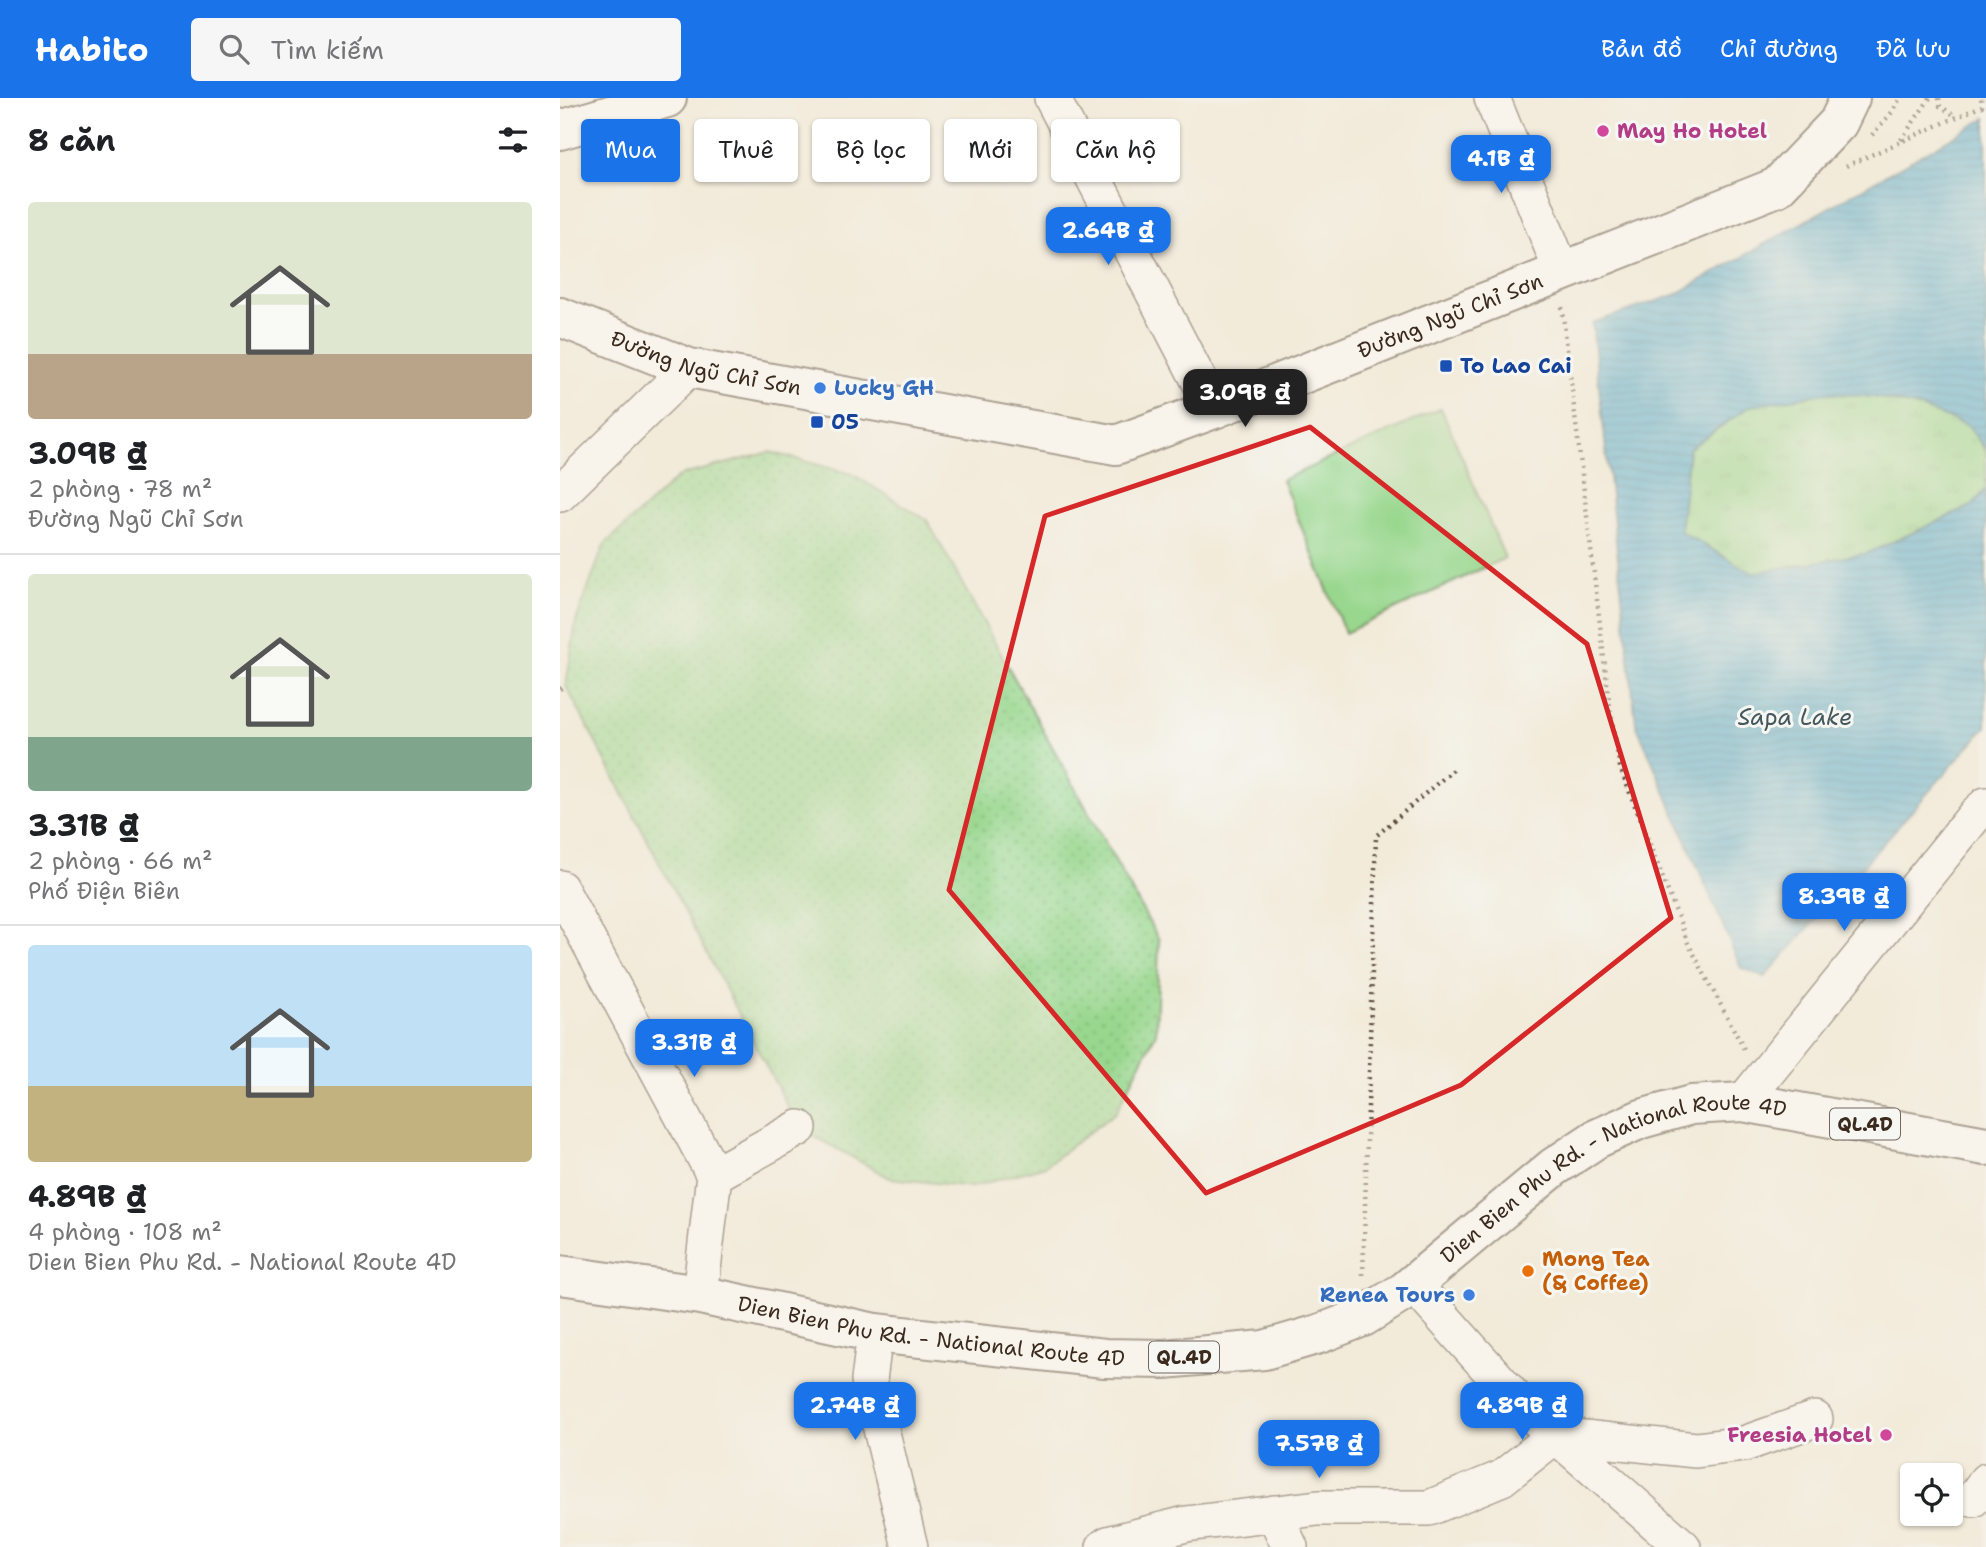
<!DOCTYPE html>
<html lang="vi">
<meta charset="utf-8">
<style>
body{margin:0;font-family:"Shantell Sans",sans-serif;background:#f6f6f6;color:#202124;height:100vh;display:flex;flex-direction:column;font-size:26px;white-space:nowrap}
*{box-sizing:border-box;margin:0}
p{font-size:23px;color:#757577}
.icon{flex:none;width:38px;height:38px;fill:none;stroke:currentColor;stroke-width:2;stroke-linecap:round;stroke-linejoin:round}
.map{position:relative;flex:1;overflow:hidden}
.details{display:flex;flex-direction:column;background:#fff;width:560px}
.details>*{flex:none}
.banner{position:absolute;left:21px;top:21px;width:665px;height:63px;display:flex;gap:14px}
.controls{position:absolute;left:1340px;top:1365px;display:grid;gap:14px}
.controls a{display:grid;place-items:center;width:63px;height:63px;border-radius:7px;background:#fff;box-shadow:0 2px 5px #0004;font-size:35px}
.price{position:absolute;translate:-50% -60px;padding:0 16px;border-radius:14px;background:#1a73e8;color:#fff;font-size:23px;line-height:46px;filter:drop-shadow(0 2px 4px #0008)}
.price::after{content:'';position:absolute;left:50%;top:42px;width:21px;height:16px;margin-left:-10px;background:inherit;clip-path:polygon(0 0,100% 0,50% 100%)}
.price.current{background:#222;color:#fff}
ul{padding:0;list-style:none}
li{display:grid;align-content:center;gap:14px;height:371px;padding:0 28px}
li+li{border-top:2px solid #e0e0e0}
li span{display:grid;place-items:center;height:217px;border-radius:7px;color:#555}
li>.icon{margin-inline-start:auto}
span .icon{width:126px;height:126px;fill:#fffc;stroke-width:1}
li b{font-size:30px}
h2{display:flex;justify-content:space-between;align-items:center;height:84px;padding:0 28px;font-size:30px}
.pill{padding:0 24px;border-radius:7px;background:#fff;box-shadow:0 2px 5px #0004;font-size:24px;line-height:63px}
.pill.current{background:#1a73e8;color:#fff}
header{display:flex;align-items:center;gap:42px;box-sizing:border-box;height:98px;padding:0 35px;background:#1a73e8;color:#fff}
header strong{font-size:33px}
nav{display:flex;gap:38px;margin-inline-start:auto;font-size:24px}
.search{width:490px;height:63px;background:#f6f6f6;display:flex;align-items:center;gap:18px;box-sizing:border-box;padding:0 24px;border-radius:7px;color:#757577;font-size:26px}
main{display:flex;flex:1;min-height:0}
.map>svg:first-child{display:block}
</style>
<header>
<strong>Habito</strong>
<div class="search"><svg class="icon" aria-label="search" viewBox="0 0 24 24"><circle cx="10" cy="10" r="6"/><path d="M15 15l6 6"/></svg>Tìm kiếm</div>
<nav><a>Bản đồ</a><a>Chỉ đường</a><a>Đã lưu</a></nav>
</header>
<main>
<section class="details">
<h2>8 căn<svg class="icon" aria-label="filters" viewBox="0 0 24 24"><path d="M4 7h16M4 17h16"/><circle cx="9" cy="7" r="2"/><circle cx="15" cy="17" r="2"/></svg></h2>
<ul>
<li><span style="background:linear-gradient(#dfe7d0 70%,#b9a48a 0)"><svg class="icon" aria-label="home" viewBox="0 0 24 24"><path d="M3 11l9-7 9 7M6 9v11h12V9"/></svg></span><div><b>3.09B ₫</b><p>2 phòng · 78 m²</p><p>Đường Ngũ Chỉ Sơn</p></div></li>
<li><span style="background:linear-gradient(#dfe7d0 75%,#7fa58c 0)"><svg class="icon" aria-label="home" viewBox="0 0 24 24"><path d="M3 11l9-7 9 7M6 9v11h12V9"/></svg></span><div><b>3.31B ₫</b><p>2 phòng · 66 m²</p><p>Phố Điện Biên</p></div></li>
<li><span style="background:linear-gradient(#bfe0f5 65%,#c2b280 0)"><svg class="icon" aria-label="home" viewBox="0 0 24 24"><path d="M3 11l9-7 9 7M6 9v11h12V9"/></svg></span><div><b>4.89B ₫</b><p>4 phòng · 108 m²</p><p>Dien Bien Phu Rd. - National Route 4D</p></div></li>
</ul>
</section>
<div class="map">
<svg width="1426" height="1449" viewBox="0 0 1426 1449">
<defs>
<pattern id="grass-tufts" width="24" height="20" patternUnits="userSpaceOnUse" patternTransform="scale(1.75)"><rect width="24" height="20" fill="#98d78d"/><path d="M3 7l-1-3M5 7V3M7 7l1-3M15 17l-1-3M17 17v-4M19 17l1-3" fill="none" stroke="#84b979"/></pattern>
<pattern id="park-dots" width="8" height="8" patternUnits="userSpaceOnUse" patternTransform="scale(1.75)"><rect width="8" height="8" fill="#98d78d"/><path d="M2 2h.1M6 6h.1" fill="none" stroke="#84b979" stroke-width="1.8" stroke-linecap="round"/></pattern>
<pattern id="water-rules" width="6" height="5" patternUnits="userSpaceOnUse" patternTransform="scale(1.75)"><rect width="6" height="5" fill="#52aacf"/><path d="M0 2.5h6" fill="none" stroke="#458ba7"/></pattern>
</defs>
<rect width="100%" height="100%" fill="#f6f6f2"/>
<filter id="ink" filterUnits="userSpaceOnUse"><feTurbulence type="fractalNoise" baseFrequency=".0143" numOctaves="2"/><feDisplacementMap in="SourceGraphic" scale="14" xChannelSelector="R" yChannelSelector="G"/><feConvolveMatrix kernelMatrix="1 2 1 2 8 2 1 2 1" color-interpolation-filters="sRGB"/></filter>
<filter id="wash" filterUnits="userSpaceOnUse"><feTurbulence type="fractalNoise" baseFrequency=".00686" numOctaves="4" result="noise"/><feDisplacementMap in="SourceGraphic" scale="28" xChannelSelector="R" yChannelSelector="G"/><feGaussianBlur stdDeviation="1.57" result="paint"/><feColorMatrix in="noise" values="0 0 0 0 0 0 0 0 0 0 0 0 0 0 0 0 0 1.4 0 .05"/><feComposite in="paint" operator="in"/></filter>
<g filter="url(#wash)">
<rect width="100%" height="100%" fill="#f2ebda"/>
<path fill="url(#grass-tufts)" stroke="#6a8056" stroke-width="2" d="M1266,295L1315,299L1358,309L1407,327L1426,352V391L1412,408L1308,455L1193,475L1120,433L1129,351L1190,308Z"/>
<path fill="url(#park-dots)" stroke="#6a8056" stroke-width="2" d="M210,354L292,376L367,422L599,842L596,935L556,1014L485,1068L412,1089L330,1080L239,1030L6,588L16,523L44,447L119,378Z"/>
<path fill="#98d78d" stroke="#6a8056" stroke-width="2" d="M881,310L945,460L785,535L722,382Z"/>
<path fill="url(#water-rules)" stroke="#466a76" stroke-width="2" d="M1426,20V352L1407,327L1358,309L1315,299L1266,295L1190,308L1129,351L1120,433L1193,475L1308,455L1412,408L1426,391V629L1205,879L1181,870L1076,626L1032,225L1115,197Z"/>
</g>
<g filter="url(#ink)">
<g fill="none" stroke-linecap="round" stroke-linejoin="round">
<g stroke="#56473a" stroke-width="38">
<path id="minor" d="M492,0L654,311
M932,0L1002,174
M0,396L129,270
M0,790L154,1077L140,1197
M1183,1004L1416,716L1426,707
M154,1077L239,1030
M853,1186L962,1308L1123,1449
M315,1235L309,1282L350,1449
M1413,1401L1426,1383
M714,1415L730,1449
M544,1449L548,1446L626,1426L758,1410H869L942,1380L996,1337L1136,1352L1184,1346L1255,1321"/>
</g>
<g stroke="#56473a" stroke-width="42">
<g id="major">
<path d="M0,32L107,0"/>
<path id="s1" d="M0,219L129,270L556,347L654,311L1217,89L1278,25L1290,0"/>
<path id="s2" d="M0,1177L140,1197L315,1235L545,1260L604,1261L704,1252L759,1236L803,1219L845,1193L994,1069L1036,1041L1081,1021L1131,1007L1183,1004L1426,1048"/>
</g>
</g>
<path stroke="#56473a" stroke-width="4.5" stroke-dasharray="2 5" stroke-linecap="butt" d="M1379,0L1380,8L1397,19
M1312,37L1333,13L1340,0
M1341,42L1370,0
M1286,68L1422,8L1421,0
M1002,209L1049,602L1060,669L1128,845L1184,951
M0,591L6,588
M803,1177L816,738L894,671"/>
<use href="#minor" stroke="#fff" stroke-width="35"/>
<use href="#major" stroke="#fff" stroke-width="38"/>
</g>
</g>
<path d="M0 0H1426V1449H0ZM750,329L1027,546L1111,820L901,987L646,1095L389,792L485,418Z" fill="#f2ebda" fill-opacity=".55" fill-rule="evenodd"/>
<path fill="none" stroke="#d62828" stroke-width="5" stroke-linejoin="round" d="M750,329L1027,546L1111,820L901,987L646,1095L389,792L485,418Z"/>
<g fill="#d1479c" stroke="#f6f6f2" stroke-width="2.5">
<circle cx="1043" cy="33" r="7"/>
<circle cx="1326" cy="1337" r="7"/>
</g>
<g fill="#1a4fb4" stroke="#f6f6f2" stroke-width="2.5">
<rect x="879" y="261" width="14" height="14" rx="3.5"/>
<rect x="250" y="317" width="14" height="14" rx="3.5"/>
</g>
<g fill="#3f7fe0" stroke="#f6f6f2" stroke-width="2.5">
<circle cx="260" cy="290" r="7"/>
<circle cx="909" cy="1197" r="7"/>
</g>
<circle fill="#e8710a" stroke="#f6f6f2" stroke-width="2.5" cx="968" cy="1173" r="7"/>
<g text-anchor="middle" stroke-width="6" stroke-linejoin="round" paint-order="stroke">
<g fill="#f6f6f2" stroke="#73675e" stroke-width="2">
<rect x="1270" y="1010.5" width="70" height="31" rx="5"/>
<rect x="589" y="1243.5" width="70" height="31" rx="5"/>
</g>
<g font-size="19" font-weight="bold" fill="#3b2a1e">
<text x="1305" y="1033">QL.4D</text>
<text x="624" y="1266">QL.4D</text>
</g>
<g font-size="21" font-weight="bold" fill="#b23c85" stroke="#f6f6f2" text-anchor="start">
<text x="1057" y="40">May Ho Hotel</text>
<text x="1312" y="1344" text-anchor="end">Freesia Hotel</text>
</g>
<g font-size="21" fill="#3b2a1e" stroke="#f6f6f2">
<text dy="7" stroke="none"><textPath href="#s1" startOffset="931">Đường Ngũ Chỉ Sơn</textPath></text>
<text dy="7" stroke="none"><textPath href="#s1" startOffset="154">Đường Ngũ Chỉ Sơn</textPath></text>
<text dy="7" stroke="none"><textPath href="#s2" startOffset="1111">Dien Bien Phu Rd. - National Route 4D</textPath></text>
<text dy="7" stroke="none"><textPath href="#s2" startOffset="376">Dien Bien Phu Rd. - National Route 4D</textPath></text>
</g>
<g font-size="21" font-weight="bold" fill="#164399" stroke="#f6f6f2" text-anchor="start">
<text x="900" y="275">To Lao Cai</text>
<text x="271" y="331">05</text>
</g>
<g font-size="21" font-weight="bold" fill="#366cbe" stroke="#f6f6f2" text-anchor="start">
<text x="274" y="297">Lucky GH</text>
<text x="895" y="1204" text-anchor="end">Renea Tours</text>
</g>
<g font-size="21" font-weight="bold" fill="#c56008" stroke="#f6f6f2" text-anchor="start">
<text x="982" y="1168">Mong Tea<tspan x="982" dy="24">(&amp; Coffee)</tspan></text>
</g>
<g font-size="23" font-style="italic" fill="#43575c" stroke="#f6f6f2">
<text x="1235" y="627">Sapa Lake</text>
</g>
</g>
</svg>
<div class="controls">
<a><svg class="icon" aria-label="locate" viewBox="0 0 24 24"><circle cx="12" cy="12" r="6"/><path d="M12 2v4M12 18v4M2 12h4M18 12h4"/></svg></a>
</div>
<b class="price" style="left:941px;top:97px">4.1B ₫</b>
<b class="price" style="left:548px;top:169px">2.64B ₫</b>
<b class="price current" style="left:685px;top:331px">3.09B ₫</b>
<b class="price" style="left:1284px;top:835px">8.39B ₫</b>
<b class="price" style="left:134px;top:981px">3.31B ₫</b>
<b class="price" style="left:295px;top:1344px">2.74B ₫</b>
<b class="price" style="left:962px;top:1344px">4.89B ₫</b>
<b class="price" style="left:759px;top:1382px">7.57B ₫</b>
<div class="banner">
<a class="pill current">Mua</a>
<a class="pill">Thuê</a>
<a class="pill">Bộ lọc</a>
<a class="pill">Mới</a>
<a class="pill">Căn hộ</a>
</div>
</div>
</main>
